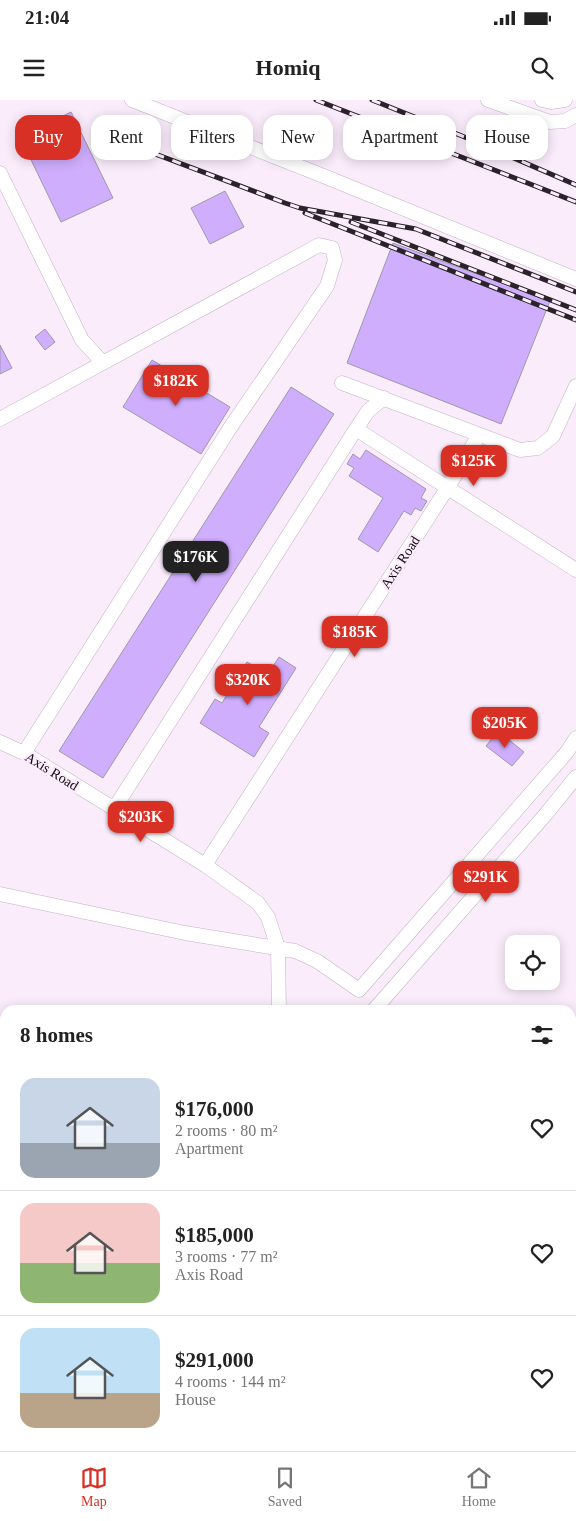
<!DOCTYPE html>
<meta charset="utf-8">
<style>
body{margin:0;font-family:"Times New Roman",serif;background:#f6f6f6;color:#222;height:100vh;display:flex;flex-direction:column;font-size:19px;white-space:nowrap}
*{box-sizing:border-box;margin:0}
p{font-size:16px;color:#767676}
.icon{flex:none;width:28px;height:28px;fill:none;stroke:currentColor;stroke-width:2;stroke-linecap:round;stroke-linejoin:round}
.map{position:relative;flex:1;overflow:hidden}
.details{position:absolute;left:0px;top:905px;width:576px;height:446px;display:flex;flex-direction:column;background:#fff;border-radius:15px 15px 0 0;box-shadow:0 2px 12px #0003}
.details>*{flex:none}
.guide{position:absolute;left:15px;top:15px;width:546px;height:45px;display:flex;gap:10px}
.tools{position:absolute;left:505px;top:835px;display:grid;gap:10px}
.tools a{display:grid;place-items:center;width:55px;height:55px;border-radius:10px;background:#fff;box-shadow:0 2px 12px #0003;font-size:25px}
.price{position:absolute;translate:-50% -42px;padding:0 11px;border-radius:10px;background:#d93025;color:#fff;font-size:16px;line-height:32px;filter:drop-shadow(0 1px 2px #0008)}
.price::after{content:'';position:absolute;left:50%;top:30px;width:15px;height:11px;margin-left:-8px;background:inherit;clip-path:polygon(0 0,100% 0,50% 100%)}
.price.current{background:#222;color:#fff}
ul{padding:0;list-style:none}
li{display:flex;align-items:center;gap:15px;height:125px;padding:0 20px}
li+li{border-top:1px solid #e0e0e0}
li span{display:grid;place-items:center;flex:none;width:140px;height:100px;border-radius:15px;color:#555}
li>.icon{margin-inline-start:auto}
span .icon{width:60px;height:60px;fill:#fffc;stroke-width:1}
li b{font-size:21px}
h2{display:flex;justify-content:space-between;align-items:center;height:60px;padding:0 20px;font-size:21px}
.pill{padding:0 18px;border-radius:15px;background:#fff;box-shadow:0 2px 12px #0003;font-size:18px;line-height:45px}
.pill.current{background:#d93025;color:#fff}
.status{display:flex;justify-content:space-between;align-items:center;height:35px;padding:0 25px;background:#fff;direction:ltr}
.status svg{height:14px;fill:currentColor}
header{display:flex;justify-content:space-between;align-items:center;height:65px;padding:0 20px;background:#fff;font-size:22px;font-weight:800}
.menu{display:flex;justify-content:space-around;align-items:center;height:70px;border-top:1px solid #e0e0e0;background:#fff;font-size:14px;color:#767676}
.menu a{display:grid;justify-items:center;gap:2px}
.menu .current{color:#d93025}
.map>svg:first-child{display:block}
</style>
<div class="status"><b>21:04</b><svg viewBox="0 0 49 12"><path d="M0 12V9h3v3zM5 12V6h3v6zM10 12V3h3v9zM15 12V0h3v12zM26 1h20v11H26zM47 4h2v5h-2z"/></svg></div>
<header><svg class="icon" aria-label="menu" viewBox="0 0 24 24"><path d="M4 6h16M4 12h16M4 18h16"/></svg>Homiq<svg class="icon" aria-label="search" viewBox="0 0 24 24"><circle cx="10" cy="10" r="6"/><path d="M15 15l6 6"/></svg></header>
<div class="map">
<svg width="576" height="1351" viewBox="0 0 576 1351">
<rect width="100%" height="100%" fill="#fbecfb"/>
<path fill="#cfaefd" stroke="#9f98a9" d="M71,12L113,98L61,122L20,37Z
M225,91L244,127L210,144L191,108Z
M393,143L550,201L501,324L347,263Z
M45,229L55,242L45,250L35,237Z
M0,245L12,268L0,274Z
M152,260L230,307L201,354L123,307Z
M291,287L334,314L103,678L59,651Z
M366,350L426,389L421,398L427,401L421,411L415,408L411,415L404,411L378,452L358,439L383,398L349,376L354,368L347,364L353,354L360,359Z
M279,557L296,568L259,627L269,633L254,657L200,623L215,599L222,603L247,562L268,574Z
M498,631L524,652L512,666L486,646Z"/>
<g fill="none" stroke-linecap="round" stroke-linejoin="round">
<g stroke="#c1b2c1" stroke-width="15">
<path id="minor" d="M132,0L326,77L576,179
M488,0L550,22L565,21L576,15
M542,0L551,2L565,0
M0,73L82,240L103,263
M342,283L520,350L538,348L553,336L576,286
M0,319L319,145L332,148L335,160L327,186L230,328L24,653
M356,329L576,470
M0,642L24,653L205,765L258,803L268,817L278,848L279,910
M114,709L356,329L368,311L384,298
M205,765L448,387L479,335
M0,794L185,833L295,851L317,861L359,890L567,652L576,638
M374,910L546,714L576,677
M269,1351L270,1346
M462,1351L464,1346"/>
</g>
<g stroke="#c1b2c1" stroke-width="19">
<path id="major" d="M571,1106L576,1108
M571,1128L576,1130"/>
</g>
<g stroke="#c1b2c1" stroke-width="21">
<path id="highway" d="M571,961L576,954
M571,1012L576,1004
M339,1351L341,1346
M369,1351L371,1346"/>
</g>
<use href="#minor" stroke="#fff" stroke-width="14"/>
<use href="#major" stroke="#fff" stroke-width="18"/>
<use href="#highway" stroke="#fff" stroke-width="20"/>
<g stroke="#2a242a" stroke-width="5">
<path id="rail" d="M316,0L576,102
M372,0L477,42L576,85
M105,35L285,103L300,108L416,129L576,192
M305,113L576,220
M351,122L576,210"/>
</g>
<use href="#rail" stroke="#fbecfb" stroke-width="3" stroke-dasharray="9" stroke-linecap="butt"/>
</g>
<g text-anchor="middle" stroke-width="5" stroke-linejoin="round" paint-order="stroke">
<g font-size="14" fill="#110c11" stroke="#fbecfb">
<text transform="translate(400 462) rotate(-57)" y="5">Axis Road</text>
<text transform="translate(52 671) rotate(32)" y="5">Axis Road</text>
</g>
</g>
</svg>
<div class="tools">
<a><svg class="icon" aria-label="locate" viewBox="0 0 24 24"><circle cx="12" cy="12" r="6"/><path d="M12 2v4M12 18v4M2 12h4M18 12h4"/></svg></a>
</div>
<b class="price" style="left:176px;top:307px">$182K</b>
<b class="price" style="left:474px;top:387px">$125K</b>
<b class="price current" style="left:196px;top:483px">$176K</b>
<b class="price" style="left:355px;top:558px">$185K</b>
<b class="price" style="left:248px;top:606px">$320K</b>
<b class="price" style="left:505px;top:649px">$205K</b>
<b class="price" style="left:141px;top:743px">$203K</b>
<b class="price" style="left:486px;top:803px">$291K</b>
<div class="guide">
<a class="pill current">Buy</a>
<a class="pill">Rent</a>
<a class="pill">Filters</a>
<a class="pill">New</a>
<a class="pill">Apartment</a>
<a class="pill">House</a>
</div>
<section class="details">
<h2>8 homes<svg class="icon" aria-label="filters" viewBox="0 0 24 24"><path d="M4 7h16M4 17h16"/><circle cx="9" cy="7" r="2"/><circle cx="15" cy="17" r="2"/></svg></h2>
<ul>
<li><span style="background:linear-gradient(#c9d6e8 65%,#9aa5b1 0)"><svg class="icon" aria-label="home" viewBox="0 0 24 24"><path d="M3 11l9-7 9 7M6 9v11h12V9"/></svg></span><div><b>$176,000</b><p>2 rooms · 80 m²</p><p>Apartment</p></div><svg class="icon" aria-label="heart" viewBox="0 0 24 24"><path d="M12 20l-8-8c-3-5 5-10 8-4 3-6 11-1 8 4z"/></svg></li>
<li><span style="background:linear-gradient(#f6c9c9 60%,#8fb573 0)"><svg class="icon" aria-label="home" viewBox="0 0 24 24"><path d="M3 11l9-7 9 7M6 9v11h12V9"/></svg></span><div><b>$185,000</b><p>3 rooms · 77 m²</p><p>Axis Road</p></div><svg class="icon" aria-label="heart" viewBox="0 0 24 24"><path d="M12 20l-8-8c-3-5 5-10 8-4 3-6 11-1 8 4z"/></svg></li>
<li><span style="background:linear-gradient(#bfe0f5 65%,#b9a48a 0)"><svg class="icon" aria-label="home" viewBox="0 0 24 24"><path d="M3 11l9-7 9 7M6 9v11h12V9"/></svg></span><div><b>$291,000</b><p>4 rooms · 144 m²</p><p>House</p></div><svg class="icon" aria-label="heart" viewBox="0 0 24 24"><path d="M12 20l-8-8c-3-5 5-10 8-4 3-6 11-1 8 4z"/></svg></li>
</ul>
</section>
</div>
<nav class="menu">
<a class="current"><svg class="icon" aria-label="map" viewBox="0 0 24 24"><path d="M3 6l6-2 6 2 6-2v14l-6 2-6-2-6 2zM9 4v14M15 6v14"/></svg>Map</a>
<a><svg class="icon" aria-label="saved" viewBox="0 0 24 24"><path d="M7 4h10v16l-5-4-5 4z"/></svg>Saved</a>
<a><svg class="icon" aria-label="home" viewBox="0 0 24 24"><path d="M3 11l9-7 9 7M6 9v11h12V9"/></svg>Home</a>
</nav>
